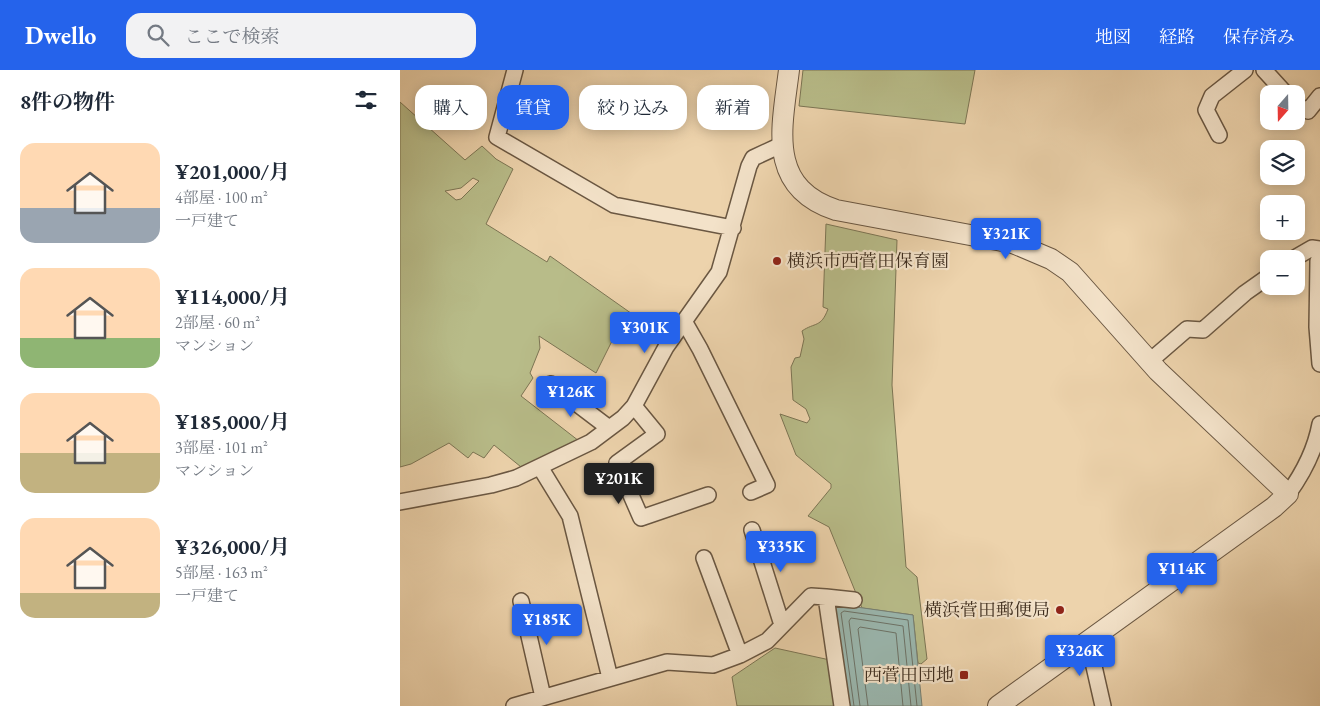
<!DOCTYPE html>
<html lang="ja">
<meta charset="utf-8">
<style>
body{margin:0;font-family:"EB Garamond","Noto Serif JP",serif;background:#f2f2f3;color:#1f2937;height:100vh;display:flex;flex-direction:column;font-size:19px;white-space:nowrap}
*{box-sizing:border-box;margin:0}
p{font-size:16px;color:#747a83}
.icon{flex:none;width:28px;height:28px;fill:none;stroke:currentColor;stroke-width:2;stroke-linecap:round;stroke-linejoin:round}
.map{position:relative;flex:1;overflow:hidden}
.side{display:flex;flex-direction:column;background:#fff;width:400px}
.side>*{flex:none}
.hud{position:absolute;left:15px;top:15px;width:475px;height:45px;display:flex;gap:10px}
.needle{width:32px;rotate:200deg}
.buttons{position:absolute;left:860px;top:15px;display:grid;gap:10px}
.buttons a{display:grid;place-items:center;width:45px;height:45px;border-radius:10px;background:#fff;box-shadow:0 2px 12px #0003;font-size:25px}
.price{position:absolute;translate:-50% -42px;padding:0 11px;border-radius:5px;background:#2563eb;color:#fff;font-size:16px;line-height:32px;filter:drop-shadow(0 1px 2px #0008)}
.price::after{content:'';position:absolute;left:50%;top:30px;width:15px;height:11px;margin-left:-8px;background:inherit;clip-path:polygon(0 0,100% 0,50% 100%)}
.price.selected{background:#222;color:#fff}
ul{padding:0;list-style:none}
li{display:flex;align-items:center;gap:15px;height:125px;padding:0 20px}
li span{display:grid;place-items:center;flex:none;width:140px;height:100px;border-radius:15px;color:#555}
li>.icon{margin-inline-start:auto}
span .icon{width:60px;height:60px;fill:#fffc;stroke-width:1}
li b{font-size:21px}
h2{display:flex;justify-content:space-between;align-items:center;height:60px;padding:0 20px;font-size:21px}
.pill{padding:0 18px;border-radius:15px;background:#fff;box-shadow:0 2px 12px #0003;font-size:18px;line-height:45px}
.pill.selected{background:#2563eb;color:#fff}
header{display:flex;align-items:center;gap:30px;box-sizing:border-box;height:70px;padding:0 25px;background:#2563eb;color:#fff}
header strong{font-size:24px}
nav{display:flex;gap:28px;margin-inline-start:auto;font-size:18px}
.search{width:350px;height:45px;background:#f2f2f3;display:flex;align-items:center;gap:12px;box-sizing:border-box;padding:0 18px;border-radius:15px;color:#747a83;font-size:19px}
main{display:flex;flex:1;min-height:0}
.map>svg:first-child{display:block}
</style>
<header>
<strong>Dwello</strong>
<div class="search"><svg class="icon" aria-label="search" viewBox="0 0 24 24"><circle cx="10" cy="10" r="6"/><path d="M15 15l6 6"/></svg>ここで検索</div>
<nav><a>地図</a><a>経路</a><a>保存済み</a></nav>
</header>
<main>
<section class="side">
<h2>8件の物件<svg class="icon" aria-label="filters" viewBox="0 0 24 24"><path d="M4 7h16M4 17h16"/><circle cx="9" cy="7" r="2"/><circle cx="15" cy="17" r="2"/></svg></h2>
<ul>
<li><span style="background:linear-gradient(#ffd9b3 65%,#9aa5b1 0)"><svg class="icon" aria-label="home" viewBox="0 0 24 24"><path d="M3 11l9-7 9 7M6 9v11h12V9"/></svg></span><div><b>¥201,000/月</b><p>4部屋 · 100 m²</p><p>一戸建て</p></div></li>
<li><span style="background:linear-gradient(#ffd9b3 70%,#8fb573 0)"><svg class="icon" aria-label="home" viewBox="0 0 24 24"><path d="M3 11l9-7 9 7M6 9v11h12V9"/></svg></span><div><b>¥114,000/月</b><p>2部屋 · 60 m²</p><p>マンション</p></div></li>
<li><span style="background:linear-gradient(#ffd9b3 60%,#c2b280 0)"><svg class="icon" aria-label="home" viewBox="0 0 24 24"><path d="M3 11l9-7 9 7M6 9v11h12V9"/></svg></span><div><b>¥185,000/月</b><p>3部屋 · 101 m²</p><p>マンション</p></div></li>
<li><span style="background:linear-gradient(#ffd9b3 75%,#c2b280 0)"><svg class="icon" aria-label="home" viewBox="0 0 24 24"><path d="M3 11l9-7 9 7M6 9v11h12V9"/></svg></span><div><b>¥326,000/月</b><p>5部屋 · 163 m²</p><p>一戸建て</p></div></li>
</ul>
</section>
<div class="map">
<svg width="920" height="636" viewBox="0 0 920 636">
<rect width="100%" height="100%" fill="#edd3ac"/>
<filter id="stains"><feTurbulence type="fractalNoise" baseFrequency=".004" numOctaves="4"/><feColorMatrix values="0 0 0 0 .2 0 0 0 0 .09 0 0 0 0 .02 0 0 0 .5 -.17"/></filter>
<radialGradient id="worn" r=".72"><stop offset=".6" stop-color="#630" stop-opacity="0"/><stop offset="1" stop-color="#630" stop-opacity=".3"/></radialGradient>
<path fill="#b8bc89" stroke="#7c7554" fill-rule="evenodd" d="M403,0H575L565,54L399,36Z
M0,32L65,90L82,76L96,89L113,99L86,154L147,192L150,186L235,246L224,265L217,261L196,303L139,266L140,278L130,303L133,308L121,326L179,371L126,401L94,375L84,388L73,382L68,388L49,373L11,394L0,397ZM73,108L79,111L61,129L56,130L45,121L61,118Z
M426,154L497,170L492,315L506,497L517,507L527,589L521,594L518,593L513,545L462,538L429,457L408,446L431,418V414L396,385L380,344L407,353L410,349L406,339L393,330L391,297L395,288L400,287L404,269L402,261C415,252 421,258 428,239L423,237Z
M375,578L430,590L436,636H337L332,607Z"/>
<path fill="#9ab7af" stroke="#768075" d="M435,534L513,545L522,636H449Z"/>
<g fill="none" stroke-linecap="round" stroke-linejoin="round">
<path stroke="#6c7267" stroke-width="1" d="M454,636L441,543L444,541L508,550L517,636
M460,636L449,551L451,548L503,556L511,636
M468,636L458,559L460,557L496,563L503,636"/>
<g stroke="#6a5742" stroke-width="18">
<path id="minor" d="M115,0L97,67L214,135L333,158
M864,0L886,24
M896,35L908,41L920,26
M819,65L806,40L812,26L845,0
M920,187L918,191L917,257L920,294
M893,189L912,178L920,179
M284,251L300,279L367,415L351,422
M750,291L787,259L803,260L845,223L869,206
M151,314L209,358
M234,336L257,364L217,393L241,448L308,425
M140,397L170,446L210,608
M888,424C904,402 915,381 920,354
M0,432L91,415L116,408L191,372L223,348L234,336L266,277L319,202L349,96L353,88L381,75
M352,460L382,555
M304,488L340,585
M426,527L454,530
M121,531L143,627
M688,570L703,636
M114,636L267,592L313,595L340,585L367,571L411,526L426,527L442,636"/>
</g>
<g stroke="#6a5742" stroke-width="22">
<path id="tertiary" d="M389,0C382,57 366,117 436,140L613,173L651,189L670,202L758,301L888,424L874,437L598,636"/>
</g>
<use href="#minor" stroke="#f3e2c9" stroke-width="15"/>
<use href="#tertiary" stroke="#f3e2c9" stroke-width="20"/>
</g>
<g fill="#8f2418" stroke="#f3e2c9" stroke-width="2">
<circle cx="377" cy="191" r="5"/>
<circle cx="660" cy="540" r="5"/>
<rect x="559" y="600" width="10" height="10" rx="2.5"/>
</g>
<g text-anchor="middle" stroke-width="4.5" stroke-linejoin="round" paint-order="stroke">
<g font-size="18" fill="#3f2e1f" stroke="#f3e2c9" text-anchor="end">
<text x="387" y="197" text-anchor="start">横浜市西菅田保育園</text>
<text x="650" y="546">横浜菅田郵便局</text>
<text x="554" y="611">西菅田団地</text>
</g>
</g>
<rect width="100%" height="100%" filter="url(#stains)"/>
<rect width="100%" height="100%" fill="url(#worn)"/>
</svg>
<div class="buttons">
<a><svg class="needle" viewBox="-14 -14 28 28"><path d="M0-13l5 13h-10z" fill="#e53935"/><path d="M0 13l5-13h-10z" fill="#747a83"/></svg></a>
<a><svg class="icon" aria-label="layers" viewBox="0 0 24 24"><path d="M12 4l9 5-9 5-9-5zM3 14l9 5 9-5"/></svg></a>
<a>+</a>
<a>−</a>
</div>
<b class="price" style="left:606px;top:190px">¥321K</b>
<b class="price" style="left:245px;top:284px">¥301K</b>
<b class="price" style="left:171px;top:348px">¥126K</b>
<b class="price selected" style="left:219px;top:435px">¥201K</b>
<b class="price" style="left:381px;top:503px">¥335K</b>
<b class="price" style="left:782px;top:525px">¥114K</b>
<b class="price" style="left:147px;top:576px">¥185K</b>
<b class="price" style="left:680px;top:607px">¥326K</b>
<div class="hud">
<a class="pill">購入</a>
<a class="pill selected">賃貸</a>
<a class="pill">絞り込み</a>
<a class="pill">新着</a>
</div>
</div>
</main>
